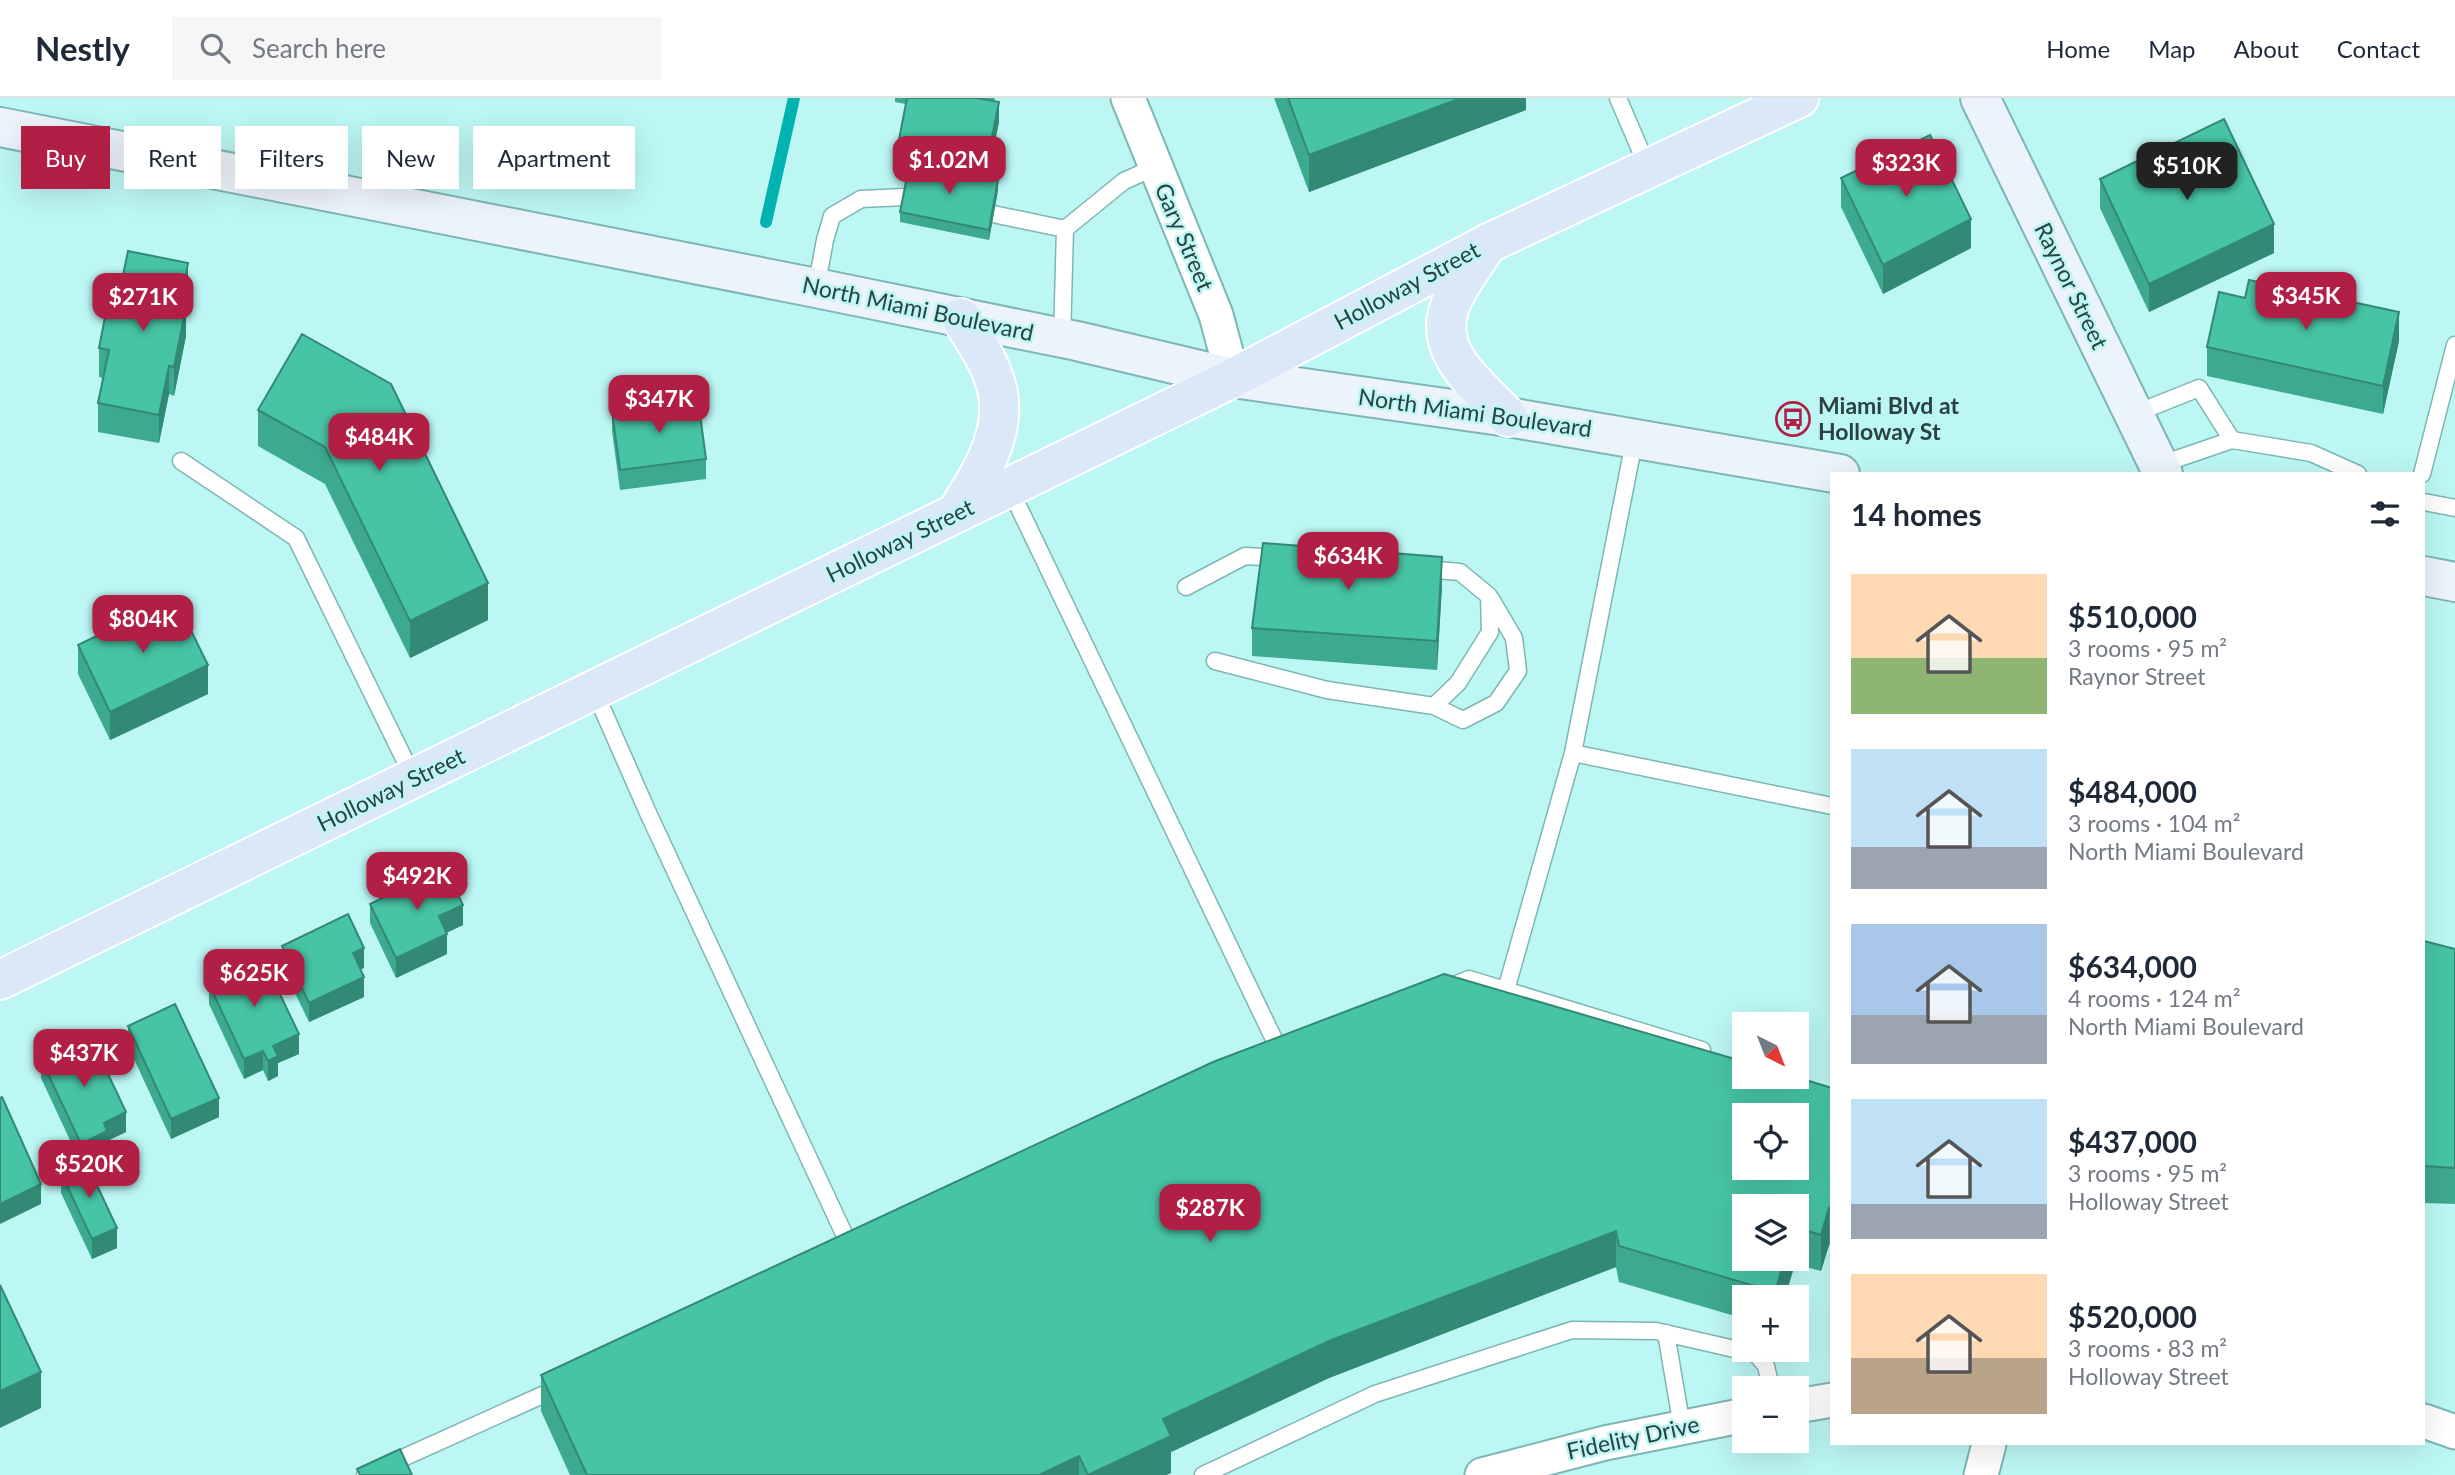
<!DOCTYPE html>
<meta charset="utf-8">
<style>
body{margin:0;font-family:Lato,sans-serif;background:#f6f6f7;color:#1f2937;height:100vh;display:flex;flex-direction:column;font-size:26px;white-space:nowrap}
*{box-sizing:border-box;margin:0}
p{font-size:23px;color:#747a83}
.icon{flex:none;width:38px;height:38px;fill:none;stroke:currentColor;stroke-width:2;stroke-linecap:round;stroke-linejoin:round}
.map{position:relative;flex:1;overflow:hidden}
.drawer{position:absolute;left:1830px;top:374px;width:595px;height:973px;display:flex;flex-direction:column;background:#fff;border-radius:0px;box-shadow:0 7px 28px #0002}
.drawer>*{flex:none}
.guide{position:absolute;left:21px;top:28px;width:665px;height:63px;display:flex;gap:14px}
.needle{width:46px;rotate:138deg}
.tools{position:absolute;left:1732px;top:914px;display:grid;gap:14px}
.tools a{display:grid;place-items:center;width:77px;height:77px;border-radius:0px;background:#fff;box-shadow:0 7px 28px #0002;font-size:35px}
.price{position:absolute;translate:-50% -60px;padding:0 16px;border-radius:14px;background:#b11f44;color:#fff;font-size:23px;line-height:46px;filter:drop-shadow(0 2px 4px #0008)}
.price::after{content:'';position:absolute;left:50%;top:42px;width:21px;height:16px;margin-left:-10px;background:inherit;clip-path:polygon(0 0,100% 0,50% 100%)}
.price.active{background:#222;color:#fff}
ul{padding:0;list-style:none}
li{display:flex;align-items:center;gap:21px;height:175px;padding:0 21px}
li span{display:grid;place-items:center;flex:none;width:196px;height:140px;border-radius:0px;color:#555}
li>.icon{margin-inline-start:auto}
span .icon{width:84px;height:84px;fill:#fffc;stroke-width:1}
li b{font-size:30px}
h2{display:flex;justify-content:space-between;align-items:center;height:84px;padding:0 21px;font-size:30px}
.tag{padding:0 24px;border-radius:0px;background:#fff;box-shadow:0 7px 28px #0002;font-size:24px;line-height:63px}
.tag.active{background:#b11f44;color:#fff}
header{display:flex;align-items:center;gap:42px;box-sizing:border-box;height:98px;padding:0 35px;background:#fff;border-bottom:2px solid #e0e1e3}
header strong{font-size:33px}
nav{display:flex;gap:38px;margin-inline-start:auto;font-size:24px}
.search{width:490px;height:63px;background:#f6f6f7;display:flex;align-items:center;gap:18px;box-sizing:border-box;padding:0 24px;border-radius:0px;color:#747a83;font-size:26px}
.map>svg:first-child{display:block}
</style>
<header>
<strong>Nestly</strong>
<div class="search"><svg class="icon" aria-label="search" viewBox="0 0 24 24"><circle cx="10" cy="10" r="6"/><path d="M15 15l6 6"/></svg>Search here</div>
<nav><a>Home</a><a>Map</a><a>About</a><a>Contact</a></nav>
</header>
<div class="map">
<svg width="2455" height="1377" viewBox="0 0 2455 1377">
<rect width="100%" height="100%" fill="#bcf7f4"/>
<g fill="none" stroke-linecap="round" stroke-linejoin="round">
<path stroke="#00b3b1" stroke-width="12" d="M766,124L794,0"/>
<g stroke="#7db6b4" stroke-width="19">
<path id="lane" d="M1618,0L1648,70
M993,116L1065,131
M816,190L825,142L832,118L861,101L905,99
M1062,241L1065,131L1124,83L1155,69
M2134,316L2199,290L2232,342
M181,363L296,440L414,681
M2159,367L2232,342L2311,355L2358,376
M2422,376L2455,247
M1009,389L1282,958
M2424,404L2455,410
M1186,489L1245,458L1283,460
M1215,563L1327,592L1434,608L1458,585L1490,534L1489,498L1460,474L1424,471
M594,592L649,717L852,1153
M1434,608L1463,622L1496,605L1518,573L1514,540L1491,501
M1573,655L1832,708
M1447,890L1469,881L1702,952
M1506,892L1573,655L1635,339
M1666,1235L1682,1329
M365,1377L558,1290
M1203,1377L1375,1296L1572,1232L1656,1233L1756,1256L1766,1268L1771,1290"/>
</g>
<g stroke="#7db6b4" stroke-width="37">
<path id="street" d="M1128,0L1216,217L1233,280
M1797,1308L1832,1302
M2424,1323L2455,1334
M1482,1377L1605,1345L1745,1317
M1981,1377L1989,1346"/>
</g>
<g stroke="#7db6b4" stroke-width="42">
<path id="secondary" d="M1980,0L2163,376
M0,29L816,190L1077,243L1233,280L1508,319L1840,376
M2424,478L2455,484"/>
</g>
<g stroke="#fff" stroke-width="42">
<path id="primary" d="M1488,145C1477,163 1454,192 1449,211C1434,257 1480,289 1508,319
M956,415C982,374 1013,327 993,278C986,257 972,239 961,220
M0,882L1233,280L1489,145L1799,0"/>
</g>
<use href="#lane" stroke="#fff" stroke-width="16"/>
<use href="#street" stroke="#fff" stroke-width="33"/>
<use href="#secondary" stroke="#edf3fb" stroke-width="38"/>
<use href="#primary" stroke="#dae8f8" stroke-width="38"/>
</g>
<path fill="#3da98e" fill-rule="evenodd" d="M895,0H995L994,4L999,24L987,80L998,92L989,142L900,124V114L908,74L897,72V52L906,6L895,4Z
M1274,0H1526V12L1309,94Z
M1841,80L1971,150L1883,196L1841,109Z
M2100,81L2274,155L2149,214L2100,110Z
M188,193L185,209L186,238L174,298L169,296L159,345L98,334V305L103,280L99,279V250L117,206Z
M302,236L488,522L410,560L325,386L258,348V312Z
M2399,243L2383,316L2207,278V249Z
M612,313L706,361V381L620,392L612,333Z
M1442,488L1437,572L1252,558V530Z
M78,547L208,596L110,642L78,576Z
M370,806L463,827L446,835L447,856L396,880L370,825Z
M2424,843L2455,851V1106L2424,1105Z
M282,848L364,870L360,871L364,899L309,924L282,868Z
M239,872L299,956L278,965V978L268,983L263,972L244,981L209,906V886L220,881V875Z
M128,928L219,1019L171,1041L128,948Z
M70,953L126,1034L107,1043V1053L82,1066L117,1150L92,1161L61,1095V1075L81,1066L41,980V961Z
M1832,990V1147H1829L1821,1173L1795,1166L1785,1199H1745V1221L1619,1184L1616,1169L1329,1280L1171,1354V1375L1166,1377H570L541,1313V1277ZM1797,1108V1160H1745Z"/>
<path fill="#328974" d="M1461,0H1526V12L1309,94V57Z
M999,4V24L986,89V69Z
M998,82V92L989,142V132Z
M1971,121V150L1883,196V167Z
M2274,126V155L2149,214V186Z
M188,165V193L180,237V208Z
M186,209V238L174,298V269Z
M2399,214V243L2383,316V288Z
M169,268V296L159,345V317Z
M1442,459V488L1437,572V543Z
M488,485V522L410,560V523Z
M208,567V596L110,642V614Z
M463,807V827L439,838V818Z
M447,836V856L396,880V860Z
M364,850V870L353,875V855Z
M364,879V899L309,924V905Z
M299,936V956L278,965V978L268,983V963L273,948Z
M263,953V972L244,981V961Z
M219,1000V1019L171,1041V1021Z
M126,1014V1034L107,1043V1053L81,1066V1046L104,1025Z
M41,1086V1106L0,1126V1106Z
M1829,1110V1147L1821,1173V1137Z
M117,1130V1150L92,1161V1141Z
M1616,1133V1169L1329,1280L1171,1354V1375L1166,1377H1088L1163,1321L1329,1243Z
M1785,1160H1795V1166L1785,1199H1775V1194Z
M41,1274V1310L0,1330V1293Z
M1079,1358V1377H1039Z"/>
<path fill="#47c4a5" stroke="#328974" stroke-width="2" fill-rule="evenodd" d="M907,0H976L999,4L986,69L897,52Z
M1288,0H1461L1309,57Z
M2224,21L2274,126L2149,186L2100,81Z
M1930,37L1971,121L1883,167L1841,80Z
M910,64L998,82L989,132L900,114Z
M128,153L188,165L180,208L186,209L174,269L169,268L159,317L98,305L109,252L99,250L108,204L117,206Z
M2249,182L2399,214L2383,288L2207,249L2219,194L2245,200Z
M302,236L391,286L488,485L410,523L325,349L258,312Z
M698,301L706,361L620,372L612,313Z
M1263,445L1442,459L1437,543L1252,530Z
M175,500L208,567L110,614L78,547Z
M445,770L463,807L439,818L447,836L396,860L370,806Z
M348,816L364,850L353,855L364,879L309,905L282,848Z
M2424,843L2455,851V1070L2424,1068Z
M263,861L299,936L273,948L278,958L268,963L263,953L244,961L209,886L222,880L220,875L236,867L239,872Z
M1444,876L1745,964V978H1793L1832,990V1111L1829,1110L1821,1137L1797,1130V1108H1745V1160H1785L1775,1194L1619,1148L1616,1133L1329,1243L1163,1321L1171,1338L1088,1377L1079,1358L1039,1377H587L541,1277L1213,964ZM1745,1017H1797V1069H1745Z
M175,906L219,1000L171,1021L128,928Z
M92,942L126,1014L104,1025L107,1033L81,1046L41,961L67,948L70,953Z
M2,999L41,1086L0,1106V1000Z
M86,1064L117,1130L92,1141L61,1075Z
M0,1187L41,1274L0,1293Z
M400,1351L412,1377H360L357,1371Z"/>
<defs>
<g id="bus-ring" transform="scale(1.75)"><circle r="9.5" fill="#bcf7f4" stroke="#b11f44" stroke-width="1.5"/><path d="M-5-6H5V4H4V6H2V4H-2V6H-4V4H-5ZM-3.5-4V0h7V-4ZM-3.5 1.2v1.5H-2V1.2ZM2 1.2v1.5H3.5V1.2Z" fill="#b11f44"/></g>
</defs>
<g fill-rule="evenodd">
<use href="#bus-ring" x="1793" y="321"/>
</g>
<g text-anchor="middle" stroke-width="5" stroke-linejoin="round" paint-order="stroke">
<g font-size="23" fill="#2a4241" stroke="#bcf7f4">
<text transform="translate(1184 139) rotate(67)" y="8">Gary Street</text>
<text transform="translate(1407 188) rotate(-28)" y="8">Holloway Street</text>
<text transform="translate(2071 188) rotate(64)" y="8">Raynor Street</text>
<text transform="translate(918 211) rotate(12)" y="8">North Miami Boulevard</text>
<text transform="translate(1475 315) rotate(8)" y="8">North Miami Boulevard</text>
<text transform="translate(900 443) rotate(-26)" y="8">Holloway Street</text>
<text transform="translate(391 692) rotate(-26)" y="8">Holloway Street</text>
<text transform="translate(1633 1340) rotate(-12)" y="8">Fidelity Drive</text>
</g>
<g font-size="23" font-weight="bold" fill="#2a4241" stroke="#bcf7f4" text-anchor="start">
<text x="1818" y="316">Miami Blvd at<tspan x="1818" dy="26">Holloway St</tspan></text>
</g>
</g>
</svg>
<div class="tools">
<a><svg class="needle" viewBox="-14 -14 28 28"><path d="M0-13l5 13h-10z" fill="#e53935"/><path d="M0 13l5-13h-10z" fill="#747a83"/></svg></a>
<a><svg class="icon" aria-label="locate" viewBox="0 0 24 24"><circle cx="12" cy="12" r="6"/><path d="M12 2v4M12 18v4M2 12h4M18 12h4"/></svg></a>
<a><svg class="icon" aria-label="layers" viewBox="0 0 24 24"><path d="M12 4l9 5-9 5-9-5zM3 14l9 5 9-5"/></svg></a>
<a>+</a>
<a>−</a>
</div>
<b class="price" style="left:949px;top:98px">$1.02M</b>
<b class="price" style="left:1906px;top:101px">$323K</b>
<b class="price active" style="left:2187px;top:104px">$510K</b>
<b class="price" style="left:2306px;top:234px">$345K</b>
<b class="price" style="left:143px;top:235px">$271K</b>
<b class="price" style="left:659px;top:337px">$347K</b>
<b class="price" style="left:379px;top:375px">$484K</b>
<b class="price" style="left:1348px;top:494px">$634K</b>
<b class="price" style="left:143px;top:557px">$804K</b>
<b class="price" style="left:417px;top:814px">$492K</b>
<b class="price" style="left:254px;top:911px">$625K</b>
<b class="price" style="left:84px;top:991px">$437K</b>
<b class="price" style="left:89px;top:1102px">$520K</b>
<b class="price" style="left:1210px;top:1146px">$287K</b>
<div class="guide">
<a class="tag active">Buy</a>
<a class="tag">Rent</a>
<a class="tag">Filters</a>
<a class="tag">New</a>
<a class="tag">Apartment</a>
</div>
<section class="drawer">
<h2>14 homes<svg class="icon" aria-label="filters" viewBox="0 0 24 24"><path d="M4 7h16M4 17h16"/><circle cx="9" cy="7" r="2"/><circle cx="15" cy="17" r="2"/></svg></h2>
<ul>
<li><span style="background:linear-gradient(#ffd9b3 60%,#8fb573 0)"><svg class="icon" aria-label="home" viewBox="0 0 24 24"><path d="M3 11l9-7 9 7M6 9v11h12V9"/></svg></span><div><b>$510,000</b><p>3 rooms · 95 m²</p><p>Raynor Street</p></div></li>
<li><span style="background:linear-gradient(#bfe0f5 70%,#9aa5b1 0)"><svg class="icon" aria-label="home" viewBox="0 0 24 24"><path d="M3 11l9-7 9 7M6 9v11h12V9"/></svg></span><div><b>$484,000</b><p>3 rooms · 104 m²</p><p>North Miami Boulevard</p></div></li>
<li><span style="background:linear-gradient(#a9c7e8 65%,#9aa5b1 0)"><svg class="icon" aria-label="home" viewBox="0 0 24 24"><path d="M3 11l9-7 9 7M6 9v11h12V9"/></svg></span><div><b>$634,000</b><p>4 rooms · 124 m²</p><p>North Miami Boulevard</p></div></li>
<li><span style="background:linear-gradient(#bfe0f5 75%,#9aa5b1 0)"><svg class="icon" aria-label="home" viewBox="0 0 24 24"><path d="M3 11l9-7 9 7M6 9v11h12V9"/></svg></span><div><b>$437,000</b><p>3 rooms · 95 m²</p><p>Holloway Street</p></div></li>
<li><span style="background:linear-gradient(#ffd9b3 60%,#b9a48a 0)"><svg class="icon" aria-label="home" viewBox="0 0 24 24"><path d="M3 11l9-7 9 7M6 9v11h12V9"/></svg></span><div><b>$520,000</b><p>3 rooms · 83 m²</p><p>Holloway Street</p></div></li>
</ul>
</section>
</div>
